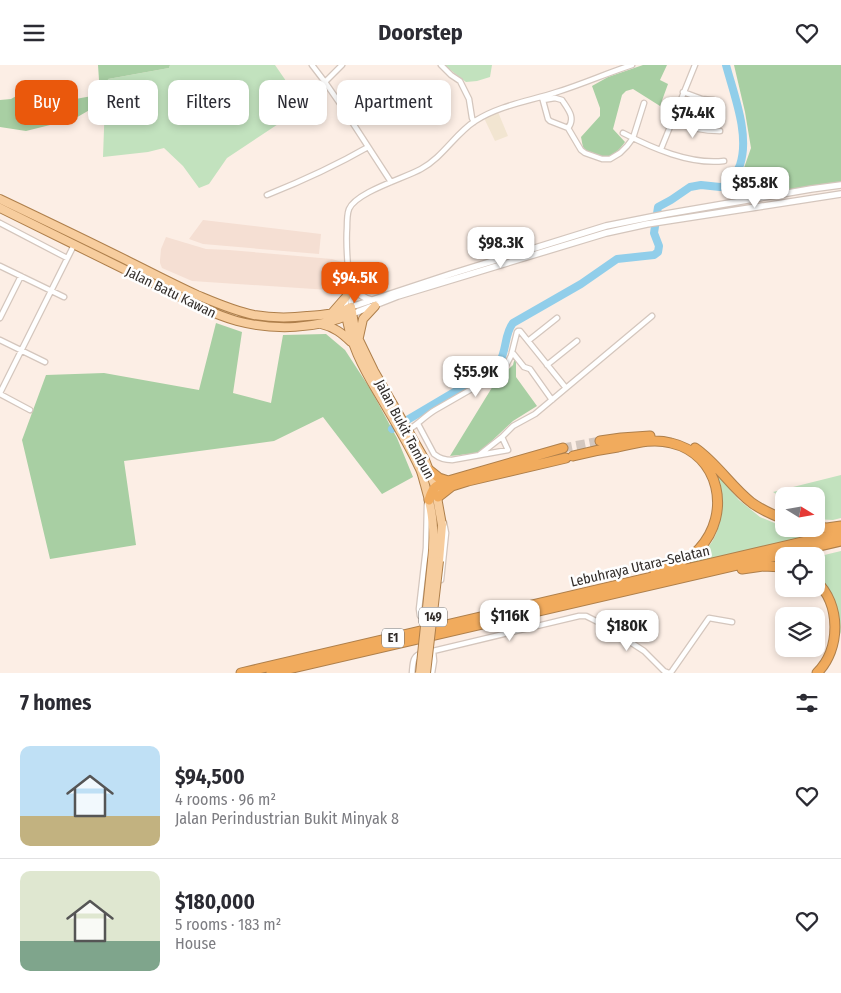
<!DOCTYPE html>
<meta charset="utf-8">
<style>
body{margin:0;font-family:"Fira Sans Condensed",sans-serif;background:#f7f7f7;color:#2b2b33;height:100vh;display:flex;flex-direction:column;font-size:19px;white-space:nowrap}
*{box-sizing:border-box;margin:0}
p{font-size:16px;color:#7c7c81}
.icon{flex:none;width:28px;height:28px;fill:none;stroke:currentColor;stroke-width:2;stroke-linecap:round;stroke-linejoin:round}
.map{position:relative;height:608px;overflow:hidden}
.panel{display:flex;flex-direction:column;background:#fff;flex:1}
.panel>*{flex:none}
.guide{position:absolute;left:15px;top:15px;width:500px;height:45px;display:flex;gap:10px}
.needle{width:32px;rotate:101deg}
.fabs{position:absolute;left:775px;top:422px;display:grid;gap:10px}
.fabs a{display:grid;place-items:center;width:50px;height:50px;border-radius:10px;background:#fff;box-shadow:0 2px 8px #0003;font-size:25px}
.price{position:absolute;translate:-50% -42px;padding:0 11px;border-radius:10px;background:#fff;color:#222;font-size:16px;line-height:32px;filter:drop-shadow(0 1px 2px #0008)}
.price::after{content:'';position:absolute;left:50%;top:30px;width:15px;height:11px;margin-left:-8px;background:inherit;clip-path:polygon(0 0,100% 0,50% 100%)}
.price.selected{background:#ea580c;color:#fff}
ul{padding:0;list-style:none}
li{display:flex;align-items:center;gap:15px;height:125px;padding:0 20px}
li+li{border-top:1px solid #e1e1e2}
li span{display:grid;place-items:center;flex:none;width:140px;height:100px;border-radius:10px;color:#555}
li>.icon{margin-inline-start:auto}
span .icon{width:60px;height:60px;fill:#fffc;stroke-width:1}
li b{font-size:21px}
h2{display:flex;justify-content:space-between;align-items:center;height:60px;padding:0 20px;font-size:21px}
.pill{padding:0 18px;border-radius:10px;background:#fff;box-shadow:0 2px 8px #0003;font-size:18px;line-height:45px}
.pill.selected{background:#ea580c;color:#fff}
header{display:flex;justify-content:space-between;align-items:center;height:65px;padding:0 20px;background:#fff;font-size:22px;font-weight:700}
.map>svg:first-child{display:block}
</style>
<header><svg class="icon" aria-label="menu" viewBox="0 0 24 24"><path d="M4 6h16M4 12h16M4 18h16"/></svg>Doorstep<svg class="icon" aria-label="heart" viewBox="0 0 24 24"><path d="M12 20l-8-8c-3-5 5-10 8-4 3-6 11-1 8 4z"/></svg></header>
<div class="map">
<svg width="841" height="608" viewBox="0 0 841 608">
<rect width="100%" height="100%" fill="#fceee5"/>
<path fill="#f5dfd3" d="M203,155L321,169L319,189L203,179L189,174Z
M166,172L206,184L229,185L332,194L342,197L344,226L192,216L162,203L160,198V195L161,184Z"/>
<path fill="#f2e5d1" d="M498,47L508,71L495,76L484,53Z"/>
<path fill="#c2e2be" d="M170,0H275L304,42L227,93L209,119L199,123L183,101L164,83L148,87L103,92L105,36L108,14L169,3Z
M444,0H492L490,12L477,16L466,17Z
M358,24L363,33L347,42L342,33Z
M709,400L739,435L760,452L784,462V464L804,468H828L681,502C691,496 701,490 709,481C721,467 726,434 719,417C716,411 712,406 709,400Z
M841,410V453L833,455L816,454V431H807L806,430L784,431V434L773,427Z
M841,486V567L839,571C840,556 839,541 830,528C826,522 821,517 816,512V492Z"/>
<path fill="#a8cfa3" d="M98,0H170L169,3L108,14L105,36L74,54L26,66L0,62V35L11,34L32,22L53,17L70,35L92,31L99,15Z
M643,0H667L660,15L668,19L660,41L633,24L626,26L622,30L613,64L625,77C622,81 618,86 614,89C607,94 589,90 584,84C582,80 582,76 581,72L600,51V43L592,21L608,12Z
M734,0H841V118L733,134L751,83L745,47Z
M216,258L242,267L233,328L271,338L283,270L326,269L345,285L371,325L392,364L397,373L413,412L382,429L323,352L274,376L124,396L136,480L50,494L22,375L46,310L104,308L199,325Z
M516,288V312L537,341L513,356L479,388L450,391L496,316L513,300Z"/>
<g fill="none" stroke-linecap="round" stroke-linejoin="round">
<path stroke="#91ceea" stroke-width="8" d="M392,364L490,306C493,304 497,301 499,298C507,286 504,269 513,258L581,219L617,194L654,190L658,187L659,181L654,168L658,142L671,135L690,122L701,120L720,122L728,121C732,114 737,107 740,100C750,70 734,30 726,0"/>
<path stroke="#d3c7bf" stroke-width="9" stroke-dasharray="9 4.5" stroke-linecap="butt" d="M563,383L600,376"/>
<g stroke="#d4c6bd" stroke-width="7">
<path id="minor" d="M312,0L325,17L343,43L391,117
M441,0L451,10L460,16L469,34L472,53L474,57
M325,17L342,0
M683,27L702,34L713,35
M542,32L548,54L550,56L568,63L581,85L585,88L602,94H610L620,88L627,81L633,73L644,38
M543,35L555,33L562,35C568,44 576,53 568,63
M672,56C690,62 700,66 720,66
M623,68C652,83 690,100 724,96
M661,84L695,0
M267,130C302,116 335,101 368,82
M0,158L67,193
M0,201L64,232
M351,242C350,215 345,189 347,163C347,157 347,149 349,144C356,127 405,113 421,104C443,92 455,69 475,56C500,40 530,36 557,27C583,19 607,8 632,0
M346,245V222L348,215
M0,253L21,211
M0,275L45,297
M528,276L557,253
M512,287L524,302L530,304L552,335
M547,300L577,276
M0,328L74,180
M0,329L30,345
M418,359L434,389C439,393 445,395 452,395L508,385L502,372
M407,366C417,360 425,351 435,345L503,306L511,291L517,267L518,266H520L566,323
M479,390L502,372L513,361L535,349L652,251
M427,439L426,483L419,544L420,551L427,553
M441,515L446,468L444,458
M431,586H433L434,596L432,608
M433,586L579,551H586L604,560L644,586L664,606L669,608
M412,608C413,598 412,590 423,588
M670,608L672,606L709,553L732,557"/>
</g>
<g stroke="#d4c6bd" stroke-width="8">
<path id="tertiary" d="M351,222C357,228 363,233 371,235
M351,242L451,209L606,161L666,149L811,124L841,120
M352,249L398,231L606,168L647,159L841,129"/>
</g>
<g stroke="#ae7f4b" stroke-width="10">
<path id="primary" d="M0,134C42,154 84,174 126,195C150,207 173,219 197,230C216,238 234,246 254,250C272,253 290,253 307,251C322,250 338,249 351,242L355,264L359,275L374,306L425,395L435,421L442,460L439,496
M0,143C47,166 93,189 140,212C170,226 205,247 237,256C275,266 316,264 352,249
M346,247C349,277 363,303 378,328C392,352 407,376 419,402C422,407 423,414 425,420C433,447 435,467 432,496
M332,248L346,232
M321,259C334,262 342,268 351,277
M359,272L363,254L375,241"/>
</g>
<g stroke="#ae7f4b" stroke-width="11">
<path id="motorway" d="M600,376L621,373L650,371
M695,383C717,398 731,422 752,438C762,445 773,450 784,454
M573,391C588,387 603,384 618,382C636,378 653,373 671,378C720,389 732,449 699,484C688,496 670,502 655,506
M429,405L439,413L448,416
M438,432L452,421L468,416L566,393
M429,435C433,422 435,421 448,416L563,383
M816,462L827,463L841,461
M742,504L763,501L784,502
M816,516C841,539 841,584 817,608
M241,608L841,468
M271,608L841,476"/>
</g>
<use href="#minor" stroke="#fff" stroke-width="4.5"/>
<use href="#tertiary" stroke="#fff" stroke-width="5.5"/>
<use href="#primary" stroke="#f7cd9e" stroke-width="8"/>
<use href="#motorway" stroke="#f1ab5d" stroke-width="9"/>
<g stroke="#ae7f4b" stroke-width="10" stroke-linecap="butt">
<path id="primary-bridge" d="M420,608L432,496
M426,608L439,496"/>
</g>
<use href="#primary-bridge" stroke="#f7cd9e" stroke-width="8"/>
</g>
<g text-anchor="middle" stroke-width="5" stroke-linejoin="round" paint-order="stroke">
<g fill="#fefefe" stroke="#6e6b69" stroke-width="1">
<rect x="419" y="542.5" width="28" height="19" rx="4"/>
<rect x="382" y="563.5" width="22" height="19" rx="4"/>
</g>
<g font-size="12" font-weight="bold" fill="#312c29">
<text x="433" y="556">149</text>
<text x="393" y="577">E1</text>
</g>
<g font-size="14" fill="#312c29" stroke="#fefefe">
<text transform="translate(171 227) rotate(26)" y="5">Jalan Batu Kawan</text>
<text transform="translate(405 364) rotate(62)" y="5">Jalan Bukit Tambun</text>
<text transform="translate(640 501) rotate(-13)" y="5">Lebuhraya Utara–Selatan</text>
</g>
</g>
</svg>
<div class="fabs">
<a><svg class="needle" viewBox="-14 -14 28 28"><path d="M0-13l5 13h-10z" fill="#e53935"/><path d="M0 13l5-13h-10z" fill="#7c7c81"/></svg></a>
<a><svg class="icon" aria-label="locate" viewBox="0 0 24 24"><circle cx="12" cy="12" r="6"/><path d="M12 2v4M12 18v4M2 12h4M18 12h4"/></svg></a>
<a><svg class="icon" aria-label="layers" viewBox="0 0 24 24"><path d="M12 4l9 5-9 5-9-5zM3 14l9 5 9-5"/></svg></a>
</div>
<b class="price" style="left:693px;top:74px">$74.4K</b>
<b class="price" style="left:755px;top:144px">$85.8K</b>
<b class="price" style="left:501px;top:204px">$98.3K</b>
<b class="price selected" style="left:355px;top:239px">$94.5K</b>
<b class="price" style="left:476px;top:333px">$55.9K</b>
<b class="price" style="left:510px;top:577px">$116K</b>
<b class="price" style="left:627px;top:587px">$180K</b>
<div class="guide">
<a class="pill selected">Buy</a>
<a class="pill">Rent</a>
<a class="pill">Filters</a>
<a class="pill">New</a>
<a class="pill">Apartment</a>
</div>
</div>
<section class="panel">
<h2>7 homes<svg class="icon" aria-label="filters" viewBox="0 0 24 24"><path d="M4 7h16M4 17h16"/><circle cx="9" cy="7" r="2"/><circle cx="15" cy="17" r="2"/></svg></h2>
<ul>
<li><span style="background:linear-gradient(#bfe0f5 70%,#c2b280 0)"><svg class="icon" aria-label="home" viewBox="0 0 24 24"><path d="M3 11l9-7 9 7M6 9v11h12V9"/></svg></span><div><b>$94,500</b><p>4 rooms · 96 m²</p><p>Jalan Perindustrian Bukit Minyak 8</p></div><svg class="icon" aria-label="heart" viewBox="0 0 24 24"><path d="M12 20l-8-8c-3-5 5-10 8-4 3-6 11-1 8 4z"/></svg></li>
<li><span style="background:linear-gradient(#dfe7d0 70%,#7fa58c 0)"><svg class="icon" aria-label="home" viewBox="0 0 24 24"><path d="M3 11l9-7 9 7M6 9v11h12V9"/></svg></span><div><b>$180,000</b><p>5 rooms · 183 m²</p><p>House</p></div><svg class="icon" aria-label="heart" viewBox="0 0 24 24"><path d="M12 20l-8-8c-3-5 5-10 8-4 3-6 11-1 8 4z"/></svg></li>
</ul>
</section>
